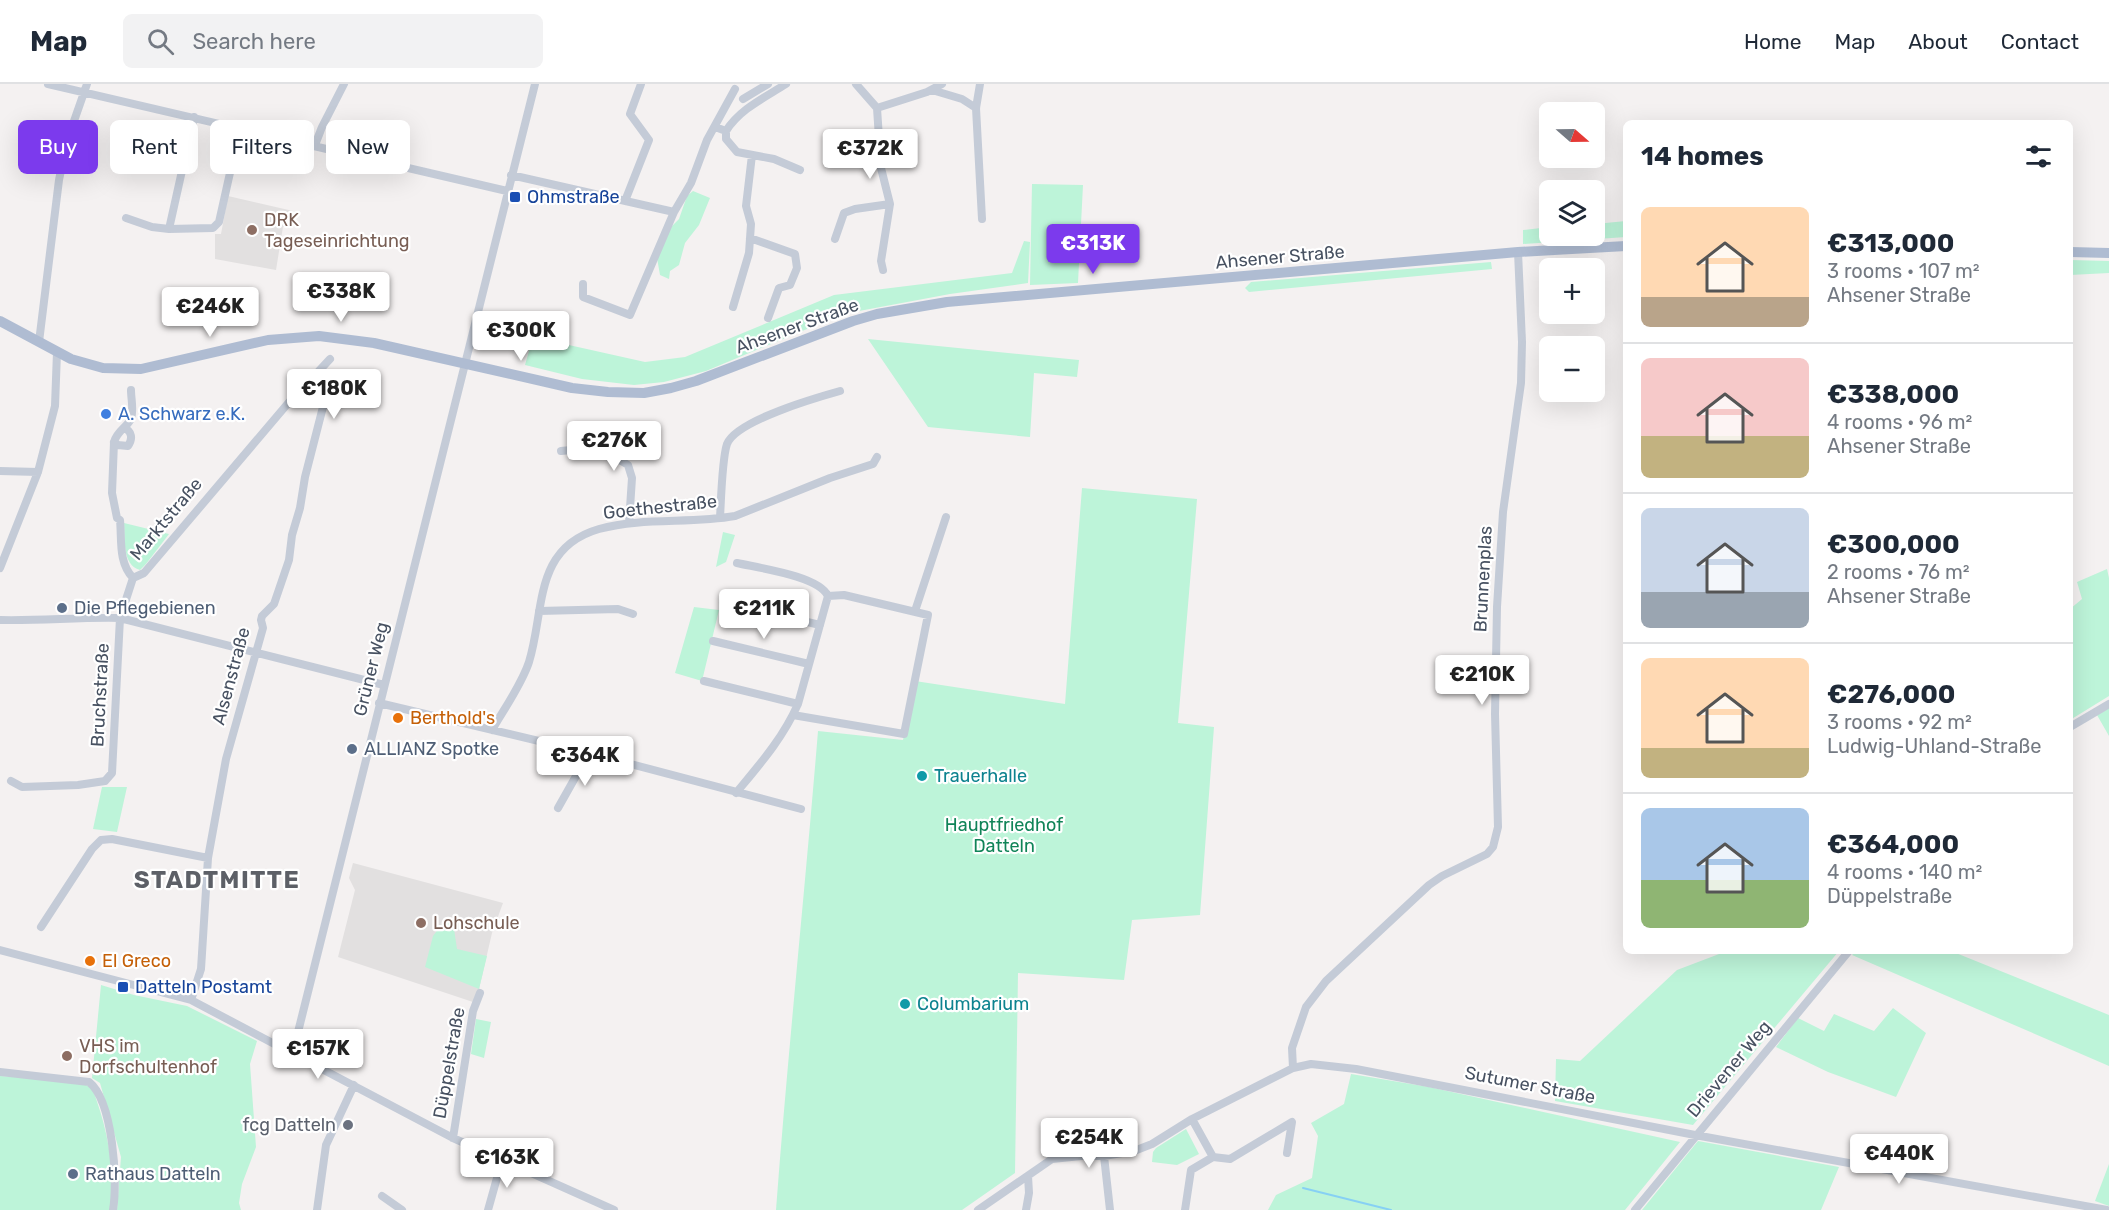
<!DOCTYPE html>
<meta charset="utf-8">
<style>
body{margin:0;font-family:Rubik,sans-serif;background:#f2f2f3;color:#1f2937;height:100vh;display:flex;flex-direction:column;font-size:22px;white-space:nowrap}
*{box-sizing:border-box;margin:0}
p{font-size:20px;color:#747a83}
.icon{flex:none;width:33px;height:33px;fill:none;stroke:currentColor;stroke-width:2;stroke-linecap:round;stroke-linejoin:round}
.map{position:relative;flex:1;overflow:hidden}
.sheet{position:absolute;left:1623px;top:36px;width:450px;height:834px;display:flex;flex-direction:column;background:#fff;border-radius:9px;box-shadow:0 6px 24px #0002}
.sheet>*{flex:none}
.top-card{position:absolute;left:18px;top:36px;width:570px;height:54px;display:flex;gap:12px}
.needle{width:39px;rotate:110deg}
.tools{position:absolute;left:1539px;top:18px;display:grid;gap:12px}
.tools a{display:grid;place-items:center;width:66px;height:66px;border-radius:9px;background:#fff;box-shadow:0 6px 24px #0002;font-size:30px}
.price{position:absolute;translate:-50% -51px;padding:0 14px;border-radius:6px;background:#fff;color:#222;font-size:20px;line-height:39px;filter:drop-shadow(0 2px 3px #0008)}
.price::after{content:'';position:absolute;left:50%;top:36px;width:18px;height:14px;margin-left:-9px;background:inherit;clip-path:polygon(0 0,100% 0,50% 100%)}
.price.selected{background:#7c3aed;color:#fff}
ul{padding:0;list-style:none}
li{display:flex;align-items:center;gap:18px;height:150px;padding:0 18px}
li+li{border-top:2px solid #e0e1e3}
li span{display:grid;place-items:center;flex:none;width:168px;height:120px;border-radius:9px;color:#555}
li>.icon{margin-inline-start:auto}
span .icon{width:72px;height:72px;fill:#fffc;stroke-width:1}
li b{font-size:26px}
h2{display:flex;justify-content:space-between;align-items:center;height:72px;padding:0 18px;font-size:26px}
.chip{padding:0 21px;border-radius:9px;background:#fff;box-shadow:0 6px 24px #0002;font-size:21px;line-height:54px}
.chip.selected{background:#7c3aed;color:#fff}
header{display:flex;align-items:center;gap:36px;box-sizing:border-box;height:84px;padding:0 30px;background:#fff;border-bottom:2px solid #e0e1e3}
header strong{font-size:28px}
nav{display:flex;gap:33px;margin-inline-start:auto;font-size:21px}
.search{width:420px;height:54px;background:#f2f2f3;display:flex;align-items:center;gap:15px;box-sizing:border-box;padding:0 21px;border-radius:9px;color:#747a83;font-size:22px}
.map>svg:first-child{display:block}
</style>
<header>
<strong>Map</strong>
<div class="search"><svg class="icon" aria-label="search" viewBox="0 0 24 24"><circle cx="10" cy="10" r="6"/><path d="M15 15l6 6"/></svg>Search here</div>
<nav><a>Home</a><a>Map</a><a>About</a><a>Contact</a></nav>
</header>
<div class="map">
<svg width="2109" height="1126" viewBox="0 0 2109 1126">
<rect width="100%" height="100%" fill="#f4f1f1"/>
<path fill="#e2e0e0" d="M228,112L293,127L288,143H283L276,186L215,175V150H221Z
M353,779L503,819L492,849L479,905L473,918L338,873L355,806L349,794Z"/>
<path fill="#bdf4d9" d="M1032,100L1083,101L1078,199L1030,201Z
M693,107L710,114L699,141L685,159L679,181L670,187L669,195L660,191L657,174L668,146L679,135L687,112Z
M1626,137V153L1523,160V146L1549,143L1550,152H1594L1595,140Z
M1024,157L1030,158L1028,199L950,210L843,230L706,287L664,298L634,301L582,295L525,281L533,253L645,278L685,273L834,211L1012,189Z
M2070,176L2109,177V189L2070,191Z
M1491,178L1492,185L1249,208L1245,204L1251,198Z
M868,255L1079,276L1077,293L1034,289L1030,353L928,343Z
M1082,404L1197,415L1178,639L1214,643L1200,831L1132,836L1124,896L1018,889L1015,1089L962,1126H776C788,966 805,807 818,647L903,656L915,597L1065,620Z
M124,439L169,450L146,480L140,486C122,481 125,455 124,439Z
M723,448L735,451L726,478L716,483Z
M2107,485L2109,494V612L2070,636V525L2082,515L2077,498Z
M694,523L719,526L702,597L675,589Z
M2109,624V652L2097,631Z
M102,703H127L117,748L93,745Z
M446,835L453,838L457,865L487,872L479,905L425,883L433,852Z
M1727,867H1839L1693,1041L1555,1017L1556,975L1580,977L1677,886Z
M1856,867H1951L2109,931V982L1852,871Z
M101,901L134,911L187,922L257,957L250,980L256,1063L242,1100L239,1119L241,1126H117L121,1073L100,999L92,994Z
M1893,924L1926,949L1896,1013L1828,988L1776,963L1798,934L1824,947L1834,930L1874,947Z
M476,935L491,938L484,974L471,970Z
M1351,990L1429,1003L1680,1058L1625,1126H1268L1276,1111L1312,1094L1318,1052L1311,1039L1344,1020Z
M0,992L78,997L92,1004C107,1042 116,1085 110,1126H0Z
M1186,1045L1199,1070L1177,1081L1152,1078L1153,1068L1156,1064Z
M1698,1057L1839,1083L1821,1126H1642Z
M2109,1080V1122L2095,1117Z"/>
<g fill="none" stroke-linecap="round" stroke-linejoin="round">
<path stroke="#87d0f4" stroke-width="2" d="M1303,1104L1391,1126"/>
<path stroke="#c4cbd7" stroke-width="8" d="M48,0L507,107
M856,0L877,24L881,84L890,120L881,177L883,186
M980,0L976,24L982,135
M932,6L962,15L976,24
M743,15L768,0
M877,24L927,8L942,0
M715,43L726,47C740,25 764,14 786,0
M726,47V55L737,68L774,75L800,86
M315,61L322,43L344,0
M511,91L674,128L691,99L707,56L735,5
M625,117L649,56L630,30L641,0
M126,134L152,143L169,145L213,144L219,138L240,44
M169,145L194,33
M750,154L795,170L797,184L790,201L779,204L768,234
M835,155L844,129L855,125L890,120
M583,200V213L630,231L674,128
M733,223L749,169L751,140L746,122L752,71
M39,258L59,96L67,57L87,0
M131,306C131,315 134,326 131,335C126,344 117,347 114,358L112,409L117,434L120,436C122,456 118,478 133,494
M114,358L118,361L128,362C133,355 132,347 124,344
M561,367C585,364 608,368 628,381L632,394L629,439
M0,387L38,388
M720,434C721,417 722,375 727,360C736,337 815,314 840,307
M737,479C759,484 819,492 828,512
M0,484L38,388L55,322L57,268
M723,518L820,541
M539,527L618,525L633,530
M915,527L946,433
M0,536C40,537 80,533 120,534L384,601
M713,557L809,580
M704,597L798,620
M379,619L589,669L801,725
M2070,643L2109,620
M492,646C504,625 522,600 529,578C545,526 533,464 599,445C643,433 690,440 735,432L830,394L873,380L877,373
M11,697L22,703L78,701L105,697L112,689L120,534L133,494L144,489L312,291L317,289L330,275
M736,709C760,680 783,654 798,620L828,512L844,511L928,531L904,650L793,631
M558,724L589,669
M41,843L92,765L101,756L112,755L208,774
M0,866L191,916L453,1054L614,1126
M191,916L201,885L208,774L226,675L263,544L261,536L262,532L274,520L289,476L292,451L300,424L305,393L324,319C326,306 317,299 305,300
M293,968L535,0
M1293,984L1292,964L1306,923L1326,897L1429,801L1442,792L1487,770L1493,763L1498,743L1495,630L1497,523L1503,428L1521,299L1522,258L1518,168
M0,988L89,998C113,1017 118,1097 113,1126
M1192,1035L1213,1073
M453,1054L473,927L480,909
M1104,1072L1110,1126
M382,1112L402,1126
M317,1126L326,1061L354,1001
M488,1126L502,1076
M978,1126L1052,1075L1081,1072H1104L1134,1067L1152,1060L1192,1035L1293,984L1311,980L1356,985L1695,1051L2107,1126
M1026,1126L1029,1109L1028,1092
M1185,1126L1191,1086L1213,1073L1230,1075L1292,1038L1287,1069
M1635,1126L1849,867"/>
<path stroke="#afbcd2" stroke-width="10" d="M2070,168L2109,169
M0,237L71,275L103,284L141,285L268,256L319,252L374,259L572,304L608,308L644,309L671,304L696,297L853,237L877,230L947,218L1518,168L1626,162"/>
</g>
<g fill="#1a4fb4" stroke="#fff" stroke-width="2">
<rect x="509" y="107" width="12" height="12" rx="3"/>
<rect x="117" y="897" width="12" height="12" rx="3"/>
</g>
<g fill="#8d6e63" stroke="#fff" stroke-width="2">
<circle cx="252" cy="146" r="6"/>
<circle cx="421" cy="839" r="6"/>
<circle cx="67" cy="972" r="6"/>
</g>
<circle fill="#3f7fe0" stroke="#fff" stroke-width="2" cx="106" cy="330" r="6"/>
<g fill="#5c6f8a" stroke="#fff" stroke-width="2">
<circle cx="62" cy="524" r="6"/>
<circle cx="352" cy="665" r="6"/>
<circle cx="73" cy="1090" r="6"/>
</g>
<g fill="#e8710a" stroke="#fff" stroke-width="2">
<circle cx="398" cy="634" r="6"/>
<circle cx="90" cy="877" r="6"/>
</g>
<g fill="#0f9aa8" stroke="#fff" stroke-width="2">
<circle cx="922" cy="692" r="6"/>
<circle cx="905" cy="920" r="6"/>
</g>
<circle fill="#6b7280" stroke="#fff" stroke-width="2" cx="348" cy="1041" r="6"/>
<g text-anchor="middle" stroke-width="4.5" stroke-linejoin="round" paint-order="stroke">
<g font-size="18" fill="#164399" stroke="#fff" text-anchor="start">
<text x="527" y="119">Ohmstraße</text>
<text x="135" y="909">Datteln Postamt</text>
</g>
<g font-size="18" fill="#785e54" stroke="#fff" text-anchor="start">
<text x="264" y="142">DRK<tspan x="264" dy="21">Tageseinrichtung</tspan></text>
<text x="433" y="845">Lohschule</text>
<text x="79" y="968">VHS im<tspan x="79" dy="21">Dorfschultenhof</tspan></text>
</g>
<g font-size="18" fill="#475161" stroke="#fff">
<text transform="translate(1280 173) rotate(-5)" y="6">Ahsener Straße</text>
<text transform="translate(797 242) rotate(-20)" y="6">Ahsener Straße</text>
<text transform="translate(660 423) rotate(-6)" y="6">Goethestraße</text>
<text transform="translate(166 435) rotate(-50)" y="6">Marktstraße</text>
<text transform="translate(1483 495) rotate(-87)" y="6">Brunnenplas</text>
<text transform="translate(371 585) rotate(-76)" y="6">Grüner Weg</text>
<text transform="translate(231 592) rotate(-75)" y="6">Alsenstraße</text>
<text transform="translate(100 611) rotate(-87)" y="6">Bruchstraße</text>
<text transform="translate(449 979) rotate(-80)" y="6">Düppelstraße</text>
<text transform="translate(1729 985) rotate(-50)" y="6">Drievener Weg</text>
<text transform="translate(1530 1001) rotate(11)" y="6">Sutumer Straße</text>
</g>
<g font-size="18" fill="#366cbe" stroke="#fff" text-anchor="start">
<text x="118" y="336">A. Schwarz e.K.</text>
</g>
<g font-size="18" fill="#4e5e75" stroke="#fff" text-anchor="start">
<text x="74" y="530">Die Pflegebienen</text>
<text x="364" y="671">ALLIANZ Spotke</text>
<text x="85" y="1096">Rathaus Datteln</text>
</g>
<g font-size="18" fill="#c56008" stroke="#fff" text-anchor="start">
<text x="410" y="640">Berthold's</text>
<text x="102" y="883">El Greco</text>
</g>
<g font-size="18" fill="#0d838f" stroke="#fff" text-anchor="start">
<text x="934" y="698">Trauerhalle</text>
<text x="917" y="926">Columbarium</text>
</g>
<g font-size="18" fill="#108458" stroke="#fff">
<text x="1004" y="747">Hauptfriedhof<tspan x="1004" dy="21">Datteln</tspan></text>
</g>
<g font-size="18" fill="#5b616d" stroke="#fff" text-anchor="end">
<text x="336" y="1047">fcg Datteln</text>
</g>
<g font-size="24" font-weight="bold" letter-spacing="1.5" fill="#5d6067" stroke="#fff">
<text x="217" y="804">STADTMITTE</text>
</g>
</g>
</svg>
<div class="tools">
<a><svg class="needle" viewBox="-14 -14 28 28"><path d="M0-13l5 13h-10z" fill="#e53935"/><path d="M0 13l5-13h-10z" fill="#747a83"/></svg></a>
<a><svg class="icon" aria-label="layers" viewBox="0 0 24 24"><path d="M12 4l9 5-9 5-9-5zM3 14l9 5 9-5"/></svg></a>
<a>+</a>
<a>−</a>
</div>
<b class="price" style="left:870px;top:96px">€372K</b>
<b class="price selected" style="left:1093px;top:191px">€313K</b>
<b class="price" style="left:341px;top:239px">€338K</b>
<b class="price" style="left:210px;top:254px">€246K</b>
<b class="price" style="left:521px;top:278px">€300K</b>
<b class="price" style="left:334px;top:336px">€180K</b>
<b class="price" style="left:614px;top:388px">€276K</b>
<b class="price" style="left:764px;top:556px">€211K</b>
<b class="price" style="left:1482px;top:622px">€210K</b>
<b class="price" style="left:585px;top:703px">€364K</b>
<b class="price" style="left:318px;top:996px">€157K</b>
<b class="price" style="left:1089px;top:1085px">€254K</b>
<b class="price" style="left:1899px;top:1101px">€440K</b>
<b class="price" style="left:507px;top:1105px">€163K</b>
<div class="top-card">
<a class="chip selected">Buy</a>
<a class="chip">Rent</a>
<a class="chip">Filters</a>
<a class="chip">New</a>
</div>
<section class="sheet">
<h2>14 homes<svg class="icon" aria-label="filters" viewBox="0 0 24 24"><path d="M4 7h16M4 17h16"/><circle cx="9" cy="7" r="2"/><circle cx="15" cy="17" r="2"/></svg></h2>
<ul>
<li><span style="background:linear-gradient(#ffd9b3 75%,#b9a48a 0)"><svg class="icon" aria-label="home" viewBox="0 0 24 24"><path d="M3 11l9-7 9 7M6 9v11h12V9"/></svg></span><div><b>€313,000</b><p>3 rooms · 107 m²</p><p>Ahsener Straße</p></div></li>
<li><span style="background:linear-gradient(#f6c9c9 65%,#c2b280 0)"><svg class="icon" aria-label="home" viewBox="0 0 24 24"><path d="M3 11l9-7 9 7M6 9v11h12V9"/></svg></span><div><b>€338,000</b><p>4 rooms · 96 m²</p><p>Ahsener Straße</p></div></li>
<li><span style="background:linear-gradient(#c9d6e8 70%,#9aa5b1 0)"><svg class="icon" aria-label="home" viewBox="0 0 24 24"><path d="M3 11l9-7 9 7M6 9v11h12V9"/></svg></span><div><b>€300,000</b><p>2 rooms · 76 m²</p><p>Ahsener Straße</p></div></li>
<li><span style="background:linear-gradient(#ffd9b3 75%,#c2b280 0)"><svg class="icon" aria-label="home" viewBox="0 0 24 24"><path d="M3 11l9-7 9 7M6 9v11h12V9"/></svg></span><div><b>€276,000</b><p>3 rooms · 92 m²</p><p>Ludwig-Uhland-Straße</p></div></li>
<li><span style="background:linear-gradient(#a9c7e8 60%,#8fb573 0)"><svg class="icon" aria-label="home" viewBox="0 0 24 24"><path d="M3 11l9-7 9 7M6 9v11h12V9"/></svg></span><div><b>€364,000</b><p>4 rooms · 140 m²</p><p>Düppelstraße</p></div></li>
</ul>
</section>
</div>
